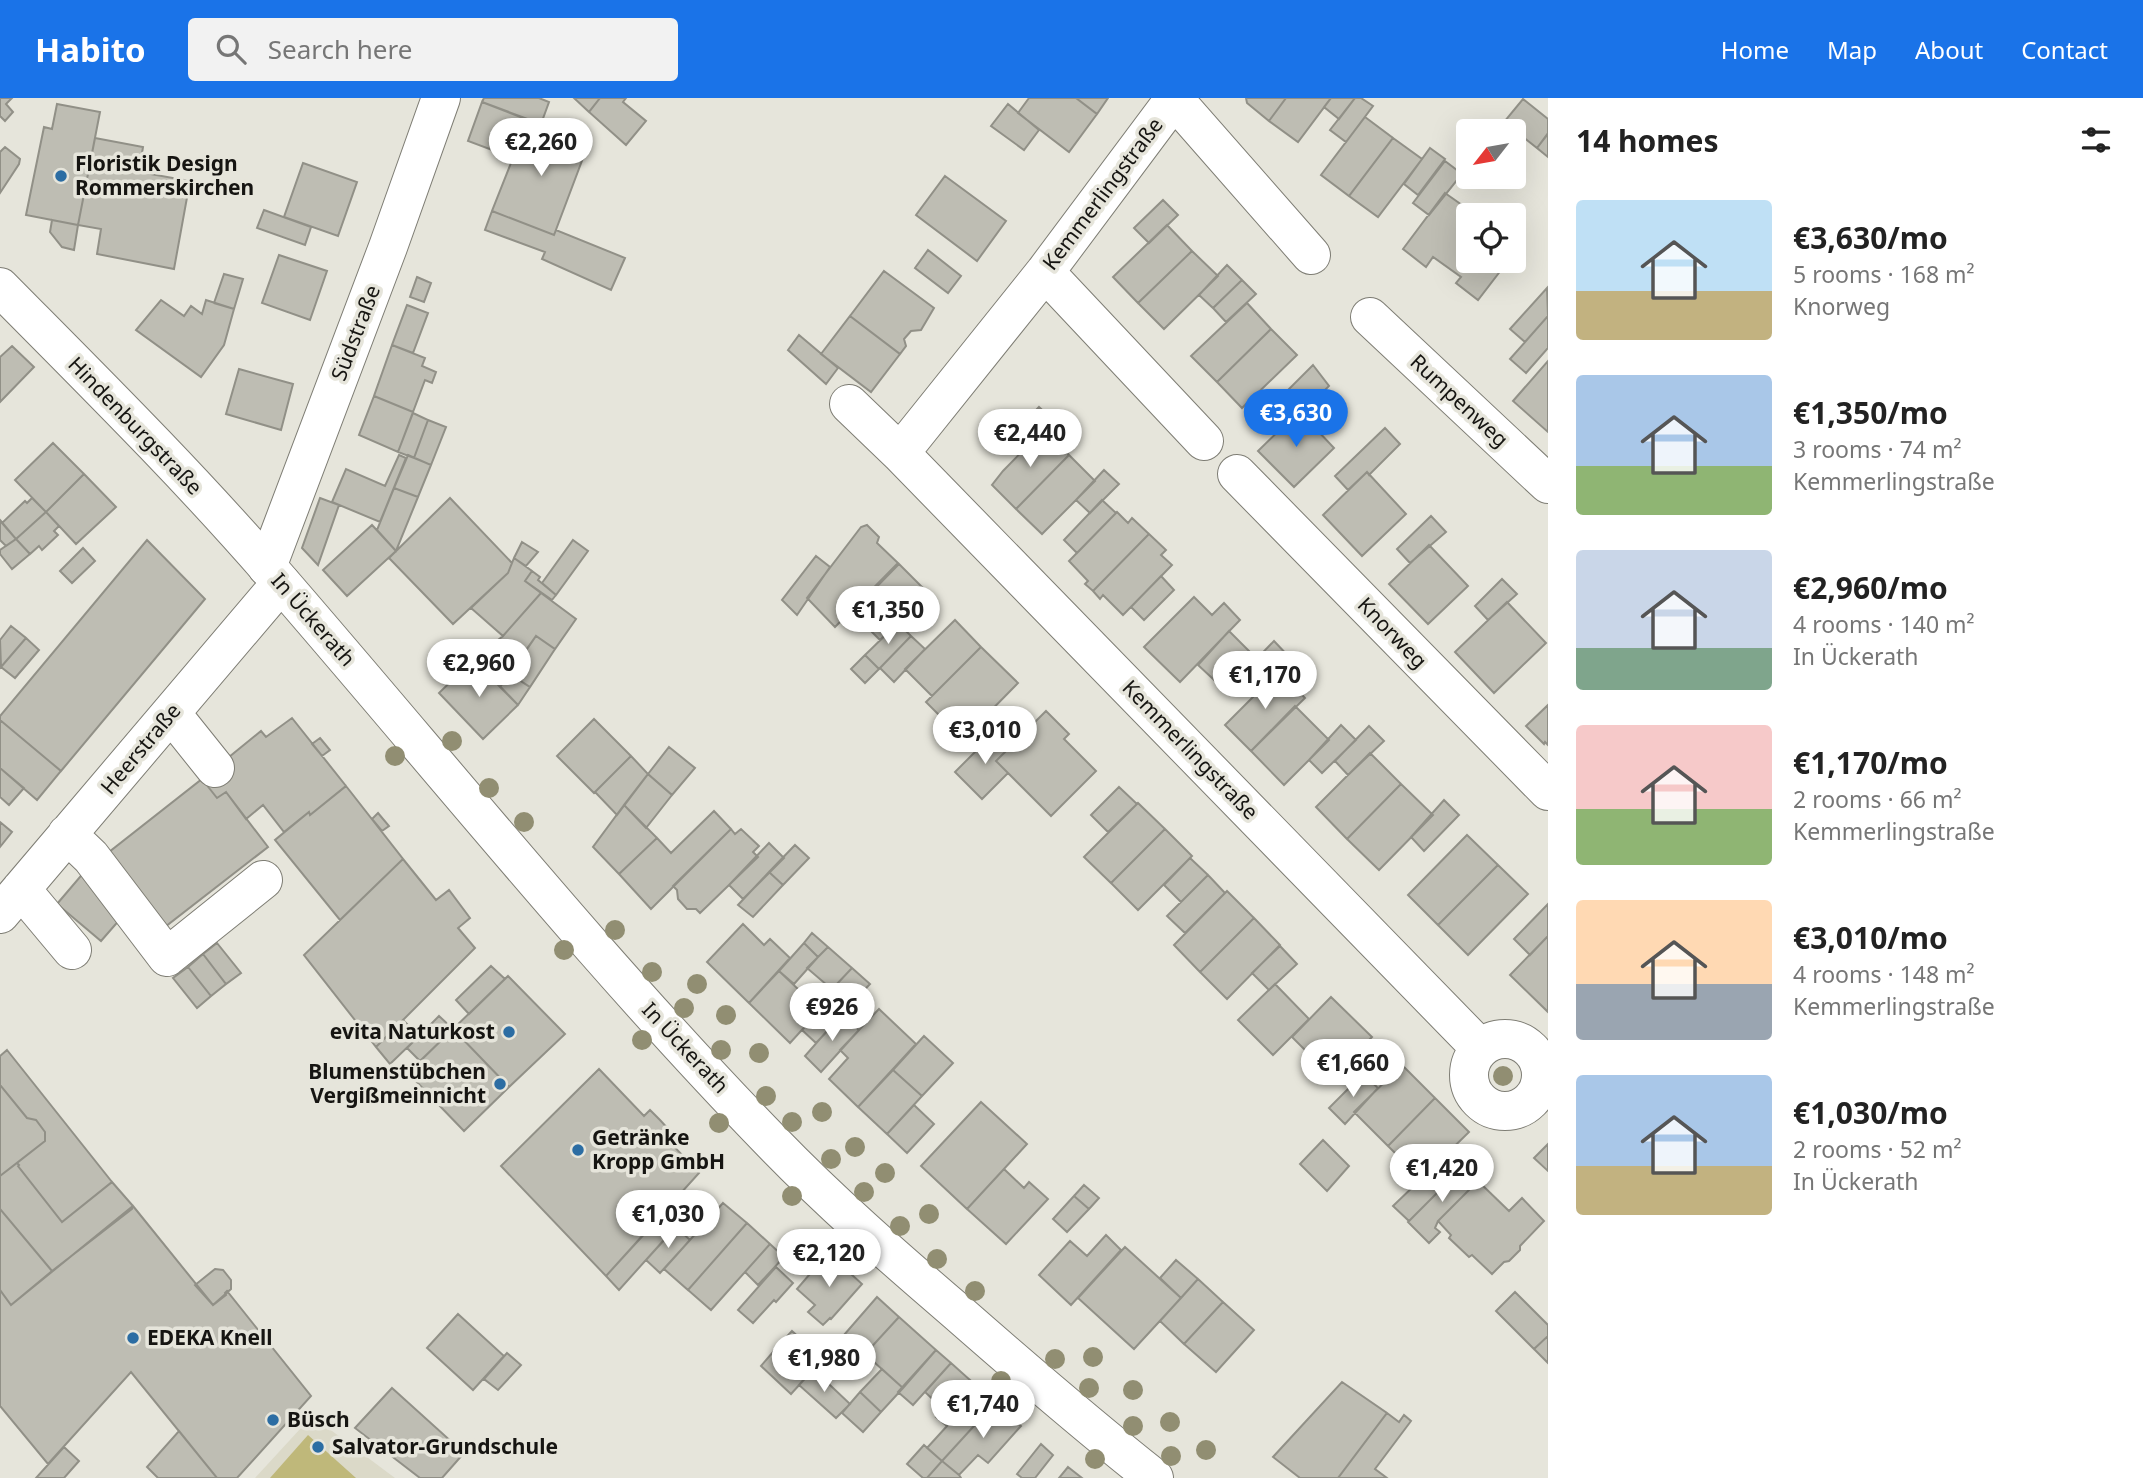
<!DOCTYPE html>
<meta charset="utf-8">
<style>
body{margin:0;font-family:"Noto Sans",sans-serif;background:#f2f2f2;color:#222;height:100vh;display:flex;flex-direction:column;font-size:26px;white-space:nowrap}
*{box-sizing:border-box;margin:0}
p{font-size:23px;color:#767676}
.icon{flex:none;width:38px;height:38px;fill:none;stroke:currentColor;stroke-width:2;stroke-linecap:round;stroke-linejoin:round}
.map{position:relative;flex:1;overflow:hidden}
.side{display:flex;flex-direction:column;background:#fff;width:595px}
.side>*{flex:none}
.needle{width:46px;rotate:239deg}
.buttons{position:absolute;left:1456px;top:21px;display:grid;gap:14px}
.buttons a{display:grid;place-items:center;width:70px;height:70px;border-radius:7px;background:#fff;box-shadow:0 7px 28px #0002;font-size:35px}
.price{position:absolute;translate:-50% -60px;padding:0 16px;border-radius:24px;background:#fff;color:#222;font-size:23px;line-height:46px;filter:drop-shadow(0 2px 4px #0008)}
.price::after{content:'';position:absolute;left:50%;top:42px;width:21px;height:16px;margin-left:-10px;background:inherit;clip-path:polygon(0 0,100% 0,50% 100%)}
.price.active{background:#1a73e8;color:#fff}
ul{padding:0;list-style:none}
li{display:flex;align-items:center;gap:21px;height:175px;padding:0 28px}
li span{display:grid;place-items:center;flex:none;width:196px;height:140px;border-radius:7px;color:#555}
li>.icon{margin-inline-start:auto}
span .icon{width:84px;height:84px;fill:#fffc;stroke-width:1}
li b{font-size:30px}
h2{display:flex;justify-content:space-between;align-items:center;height:84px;padding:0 28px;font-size:30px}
header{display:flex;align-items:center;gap:42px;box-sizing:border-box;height:98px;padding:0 35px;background:#1a73e8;color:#fff}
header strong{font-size:33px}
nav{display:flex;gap:38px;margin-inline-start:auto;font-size:24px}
.search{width:490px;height:63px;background:#f2f2f2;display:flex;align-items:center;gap:18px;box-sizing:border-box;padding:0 24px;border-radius:7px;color:#767676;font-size:26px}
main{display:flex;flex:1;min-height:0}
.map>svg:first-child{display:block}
</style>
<header>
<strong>Habito</strong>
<div class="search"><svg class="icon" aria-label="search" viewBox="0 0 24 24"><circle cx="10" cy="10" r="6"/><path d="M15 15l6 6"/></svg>Search here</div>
<nav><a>Home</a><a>Map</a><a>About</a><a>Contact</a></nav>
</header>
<main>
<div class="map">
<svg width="1548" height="1380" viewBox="0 0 1548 1380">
<rect width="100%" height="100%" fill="#e6e5db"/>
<path fill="#dbd9c8" d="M312,1318L395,1380H255Z"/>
<path fill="#bfb87a" d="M308,1337L356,1380H270Z"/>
<path fill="#bebdb3" stroke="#919087" stroke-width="2" d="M0,0H12L6,6L13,14L5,23L0,18Z
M484,0H539L549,4L541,26L482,4Z
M574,0H600L589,14Z
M600,0H626L623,4L646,23L626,47L589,14Z
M1029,0H1076L1097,16L1069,54L1018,15Z
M1076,0H1108L1097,16Z
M1246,0H1286L1269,23L1247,5Z
M1286,0H1331L1298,44L1269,23Z
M1331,0H1355L1339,21L1324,9Z
M1355,0H1361L1373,8L1346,44L1330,32Z
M1523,1L1548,21V35L1537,50L1504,24Z
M482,4L531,23L519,62L468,43Z
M57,6L100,14L78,127L26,117L44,29L52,31Z
M1008,6L1039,32L1024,52L991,28Z
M1365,19L1393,40L1349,98L1321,77Z
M531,23L589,44L554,137L492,113L513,60L519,62Z
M1548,36V59L1537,50Z
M95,40L143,49L139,74L190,83L174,171L97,156L101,131L78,127Z
M1393,40L1422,61L1378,119L1349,98Z
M5,49L20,61L19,66L0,95V54Z
M1430,50L1445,61L1418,97L1404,86Z
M1445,63L1462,76L1429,117L1413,105Z
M303,65L357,84L338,138L284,119Z
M945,78L1006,123L977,163L916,117Z
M1445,95L1469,112L1461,123L1468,128V163H1508L1478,202L1456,185L1461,179L1433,159L1426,169L1403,151Z
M1163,102L1178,117L1149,145L1134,130Z
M264,112L311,129L305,147L257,130Z
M492,113L554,137L556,132L625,160L611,192L542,161L545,154L485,132Z
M52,122L78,127L74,152L62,149L50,134Z
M1167,127L1192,153L1138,205L1113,179Z
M928,152L961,178L948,195L915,170Z
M1192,153L1218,178L1164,231L1138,205Z
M279,157L327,173L310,222L262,205Z
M1227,167L1242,182L1213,210L1199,197Z
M884,173L934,210L921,232L911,233L904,241L906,248L900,256L850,218Z
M224,176L243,181L234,211L214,205Z
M417,179L431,185L424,204L410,199Z
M1242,182L1256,196L1226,224L1213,210Z
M1547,190L1548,218L1525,244L1510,231Z
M161,202L184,218L191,208L202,216L206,202L234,211L224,247L201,279L136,232Z
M1247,205L1271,231L1217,284L1191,258Z
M407,207L428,215L413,255L392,247Z
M850,218L900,256L871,294L821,256Z
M1548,218V250L1526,275L1510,261Z
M1271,231L1297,257L1242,310L1217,284Z
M799,237L838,270L826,286L788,252Z
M392,247L425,260L422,268L436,274L432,285L425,282L413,314L374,298Z
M12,248L34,269L0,304V259Z
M1548,263V334L1513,303Z
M1313,267L1329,288L1301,316L1299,313L1297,316L1281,299Z
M239,271L293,286L281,332L226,316Z
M374,298L413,314L398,354L359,337Z
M1281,299L1297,316L1283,328L1267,313Z
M1039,309L1054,323L1024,351L1011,338Z
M1299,313L1334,350L1294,389L1258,353Z
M413,315L428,322L414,360L398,354Z
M428,322L446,329L431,367L414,360Z
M1385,330L1400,346L1369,377L1367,374L1348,392L1335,378Z
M1044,331L1069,357L1016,411L992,387L1003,373Z
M53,345L84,376L46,414L15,382Z
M399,357L406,360L380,424L332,404L346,371L385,388Z
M408,357L431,367L418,399L394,390Z
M1069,357L1095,383L1042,436L1016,411Z
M1104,372L1119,386L1090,415L1076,402Z
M1367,374L1406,416L1362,458L1323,417Z
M84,376L116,409L76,446L46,414Z
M394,390L418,399L396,453L377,432Z
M32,400L46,414L16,441L2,425L25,403L27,405Z
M320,400L339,407L318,467L302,450Z
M450,400L512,465L508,475L453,526L389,460Z
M1102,402L1116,415L1077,455L1064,442Z
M46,414L59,428L54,433L58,437L42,452L39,448L30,456L16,441Z
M1117,414L1128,425L1132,420L1149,436L1093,493L1085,486L1088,483L1069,463Z
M1431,418L1446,434L1410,465L1397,451Z
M0,422L16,441L6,448L0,442Z
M372,427L396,453L347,498L323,472Z
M867,427L879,439L877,445L898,465L835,529L807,500L861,429Z
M1149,436L1166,452L1161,457L1172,467L1123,517L1103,497L1100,501L1093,493Z
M16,441L30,456L12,471L0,456V452Z
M147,442L205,501L61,673L0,622V618Z
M573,442L588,453L556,497L542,485Z
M522,444L538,454L526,468L514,460Z
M1429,447L1468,488L1428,526L1389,486Z
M83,450L95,463L72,485L60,473Z
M816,458L830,469L797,517L782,502Z
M514,460L532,473L525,483L541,495L503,538L471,510L508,475Z
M899,466L928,495L880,542L852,514Z
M532,473L540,479L538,482L556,497L552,502L525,483Z
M1161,478L1174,492L1144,522L1131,509Z
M1502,481L1517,496L1488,522L1475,508Z
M541,495L576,521L555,551L536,538L500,589L474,561L503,538Z
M1194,499L1212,517L1224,505L1240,522L1180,584L1144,549Z
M1507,504L1546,545L1494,595L1455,554Z
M955,522L981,549L932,598L905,571Z
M898,525L911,538L879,571L865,557Z
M11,528L26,540L1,569L0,542Z
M1229,533L1257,561L1226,593L1198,567Z
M536,538L555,551L530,589L510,576Z
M911,538L925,551L894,584L880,570Z
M26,540L39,552L15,580L1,569Z
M1274,543L1291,561L1257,595L1241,577Z
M981,549L1018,585L963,641L926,604Z
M865,557L879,571L865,585L851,571Z
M474,561L518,607L483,641L439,595Z
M1279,573L1305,600L1251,653L1225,627Z
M510,576L530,589L518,607L500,589Z
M1548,607V647L1545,644L1544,646L1526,628Z
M1295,608L1329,642L1284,687L1251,653Z
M1046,613L1069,636L1064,641L1096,673L1051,718L996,663Z
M292,620L346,688L310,717L309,714L284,734L263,707L246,721L226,694L217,700L202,681L261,633L266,639Z
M594,621L631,658L594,695L557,658Z
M0,622L61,673L37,702L0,670Z
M1341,627L1356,642L1322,675L1309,662Z
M1369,628L1384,643L1348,677L1335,663Z
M996,633L1011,648L996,663L1008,675L982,701L955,674Z
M320,640L330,652L322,658L312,646Z
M669,649L695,670L672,697L648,676Z
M1370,655L1401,686L1347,741L1316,709Z
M631,658L648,676L617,717L595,694Z
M0,670L24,690L9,707L0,699Z
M648,676L672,697L646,730L624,707Z
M202,681L217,700L226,694L268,749L161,832L104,758Z
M1401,686L1433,717L1379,772L1347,741Z
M346,688L403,761L340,822L275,742L309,714L310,717Z
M1119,689L1137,706L1108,734L1091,717Z
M1444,702L1459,717L1424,753L1411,739Z
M1138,705L1165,731L1111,785L1084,759Z
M624,707L657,740L619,776L593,749Z
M714,713L731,731L651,811L619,776L657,740L671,755Z
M378,715L389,728L382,733L372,721Z
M0,724L12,734L0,749Z
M731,731L735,736L741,731L759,748L753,754L758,759L700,815L696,811H687L678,801L677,792L673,788Z
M1165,731L1192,758L1138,812L1111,785Z
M1467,737L1498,767L1438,827L1408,797Z
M769,745L784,760L743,801L729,787Z
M795,747L809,760L783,787L769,774Z
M1190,760L1208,777L1181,804L1164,787Z
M403,761L436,802L449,792L470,820L458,830L475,850L376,949L304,857Z
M1498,767L1528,796L1468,857L1438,827Z
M85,773L122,819L101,843L57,806Z
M769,774L783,787L753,819L738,807Z
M1208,777L1225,795L1185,835L1167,818Z
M1227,793L1254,820L1200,874L1174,847Z
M1548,806V838L1530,857L1514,841Z
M1254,820L1280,847L1227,901L1200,874Z
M743,826L764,847L770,841L790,860L749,905L707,864Z
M812,835L828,849L818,859L804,845Z
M1548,838V914L1510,877Z
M217,845L241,875L226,886L203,856Z
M804,845L818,859L794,886L779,873Z
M1280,848L1297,866L1269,892L1252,875Z
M828,849L852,870L835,888L837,892L835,894L807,870Z
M203,856L226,886L211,898L188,869Z
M491,868L505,881L469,916L456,902Z
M188,869L211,898L197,910L173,880Z
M852,870L870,886L852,905L835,888Z
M779,873L820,912L790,945L749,905Z
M508,878L565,936L509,989L453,931Z
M1275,886L1309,921L1273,957L1238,922Z
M837,892L852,905L833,927L819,914Z
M1331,899L1372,939L1332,979L1292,939Z
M879,911L916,946L858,1009L829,981L848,960L840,952Z
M819,914L833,927L816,945L802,932Z
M841,917L859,932L821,974L805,958Z
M439,918L453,931L420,963L407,950Z
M403,922L419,938L390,966L376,949Z
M453,931L509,989L464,1033L408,975Z
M924,938L953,965L922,998L893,972Z
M7,952L112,1084L62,1124L18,1068L19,1067L17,1065L45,1043V1034L36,1022L27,1020L0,987V958Z
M1402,967L1435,1000L1388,1048L1354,1014Z
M599,971L644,1018L650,1012L660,1022L671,1034L666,1040L699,1075L606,1178L501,1068Z
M893,972L922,998L887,1036L858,1009Z
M1363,976L1378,990L1345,1026L1329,1010Z
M0,987L27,1020L36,1022L45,1034V1043L0,1078Z
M1435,1000L1469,1034L1421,1081L1388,1048Z
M981,1004L1027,1046L967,1111L921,1068Z
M914,1007L934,1026L907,1055L887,1036Z
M1323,1042L1349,1068L1327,1093L1300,1066Z
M1548,1046V1073L1534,1060Z
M1444,1059L1458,1074L1409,1123L1393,1108Z
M17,1065L19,1067L18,1068L62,1124L112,1084L133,1108L132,1111L52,1173L0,1111V1078Z
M1464,1068L1478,1083L1438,1123L1435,1130L1440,1134L1429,1145L1408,1124Z
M1004,1071L1024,1090L1029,1084L1048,1101L1006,1146L967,1111Z
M1478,1083L1509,1113L1522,1100L1544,1123L1520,1148V1152L1509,1163L1504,1164L1492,1176L1472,1157L1469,1159L1449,1140L1451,1137L1438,1123Z
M1084,1087L1099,1100L1089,1111L1074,1098Z
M1074,1098L1089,1111L1067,1134L1053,1121Z
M723,1105L747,1125L688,1192L664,1171Z
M133,1108L213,1207L226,1197L225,1195L227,1193L311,1298L237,1380H217L131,1274L48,1366L0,1308V1192L11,1207Z
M0,1111L52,1173L11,1207L0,1192Z
M659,1120L672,1133L619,1192L606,1178Z
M747,1125L770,1146L711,1212L688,1192Z
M676,1129L690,1142L660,1175L646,1162Z
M1106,1137L1121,1152L1071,1207L1039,1177L1070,1143L1087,1158Z
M770,1146L784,1159L758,1187L745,1174Z
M1125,1149L1181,1200L1134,1251L1078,1200Z
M828,1155L862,1186L831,1221L830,1220L823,1227L808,1214L815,1207L797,1191Z
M1176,1162L1198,1181L1181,1200L1160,1180Z
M776,1169L793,1185L776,1204L774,1202L753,1225L738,1212Z
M215,1171L223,1172L231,1182V1191L213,1207L195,1187Z
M1198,1181L1223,1204L1184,1246L1160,1223Z
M1515,1194L1548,1227V1238L1534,1251L1496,1213Z
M877,1199L899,1219L865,1256L844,1237Z
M1223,1204L1254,1232L1216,1274L1184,1246Z
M458,1216L504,1258L473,1292L427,1250Z
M899,1219L936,1252L903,1290L865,1256Z
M792,1233L823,1261L810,1275L779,1247Z
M1548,1238V1265L1534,1251Z
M779,1247L810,1275L791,1296L761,1268Z
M936,1252L951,1265L913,1307L898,1294Z
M507,1255L521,1267L498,1292L484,1281Z
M951,1265L970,1282L943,1311L925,1294Z
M813,1271L850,1306L836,1320L799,1287Z
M882,1271L903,1290L881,1314L860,1294Z
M970,1282L995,1305L942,1363L927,1350L947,1328L936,1319Z
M1342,1284L1387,1315L1338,1380H1300L1273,1359Z
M392,1290L464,1355L442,1380H420L355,1330Z
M860,1294L881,1314L863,1334L842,1315Z
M995,1305L1021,1328L988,1365L978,1357L959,1377L942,1363Z
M1387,1315L1399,1324L1404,1317L1411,1323L1375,1371L1387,1380H1338Z
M179,1333L217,1380H158L147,1369Z
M1041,1346L1053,1357L1035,1380H1022L1017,1376Z
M924,1347L942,1363L927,1380H923L907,1366Z
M64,1349L79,1363L64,1380H36Z
M942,1363L959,1377L961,1380H927Z
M1068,1369L1082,1380H1059Z"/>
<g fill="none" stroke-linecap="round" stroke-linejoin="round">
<g stroke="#7e7d74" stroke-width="40">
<path id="minor" d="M1175,0L1045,174L900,355L1480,950
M1174,1L1311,157
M1045,174L1204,343
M1370,219L1548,386
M849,306L900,355
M1237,376L1548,693
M267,469L388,149L441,0
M171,615L215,670
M67,736L91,759L167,859L263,782
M21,791L72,852
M0,816L281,485
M1469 977a36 36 0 1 1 72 0a36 36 0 1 1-72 0Z"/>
</g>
<g stroke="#7e7d74" stroke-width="40">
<path id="major" d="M0,189C92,282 185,374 271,473C437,664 595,862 772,1044C829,1103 893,1159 956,1213C1021,1270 1086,1326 1154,1380"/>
</g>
<use href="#minor" stroke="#fff" stroke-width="38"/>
<use href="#major" stroke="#fff" stroke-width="38"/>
</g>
<g fill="#918e72">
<circle cx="452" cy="643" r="10"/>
<circle cx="395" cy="658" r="10"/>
<circle cx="489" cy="690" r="10"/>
<circle cx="524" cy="724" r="10"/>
<circle cx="615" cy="832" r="10"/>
<circle cx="564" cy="852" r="10"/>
<circle cx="652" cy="874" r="10"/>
<circle cx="697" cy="886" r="10"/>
<circle cx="684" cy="910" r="10"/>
<circle cx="726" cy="917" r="10"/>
<circle cx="642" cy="942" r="10"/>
<circle cx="721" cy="952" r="10"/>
<circle cx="759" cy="955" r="10"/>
<circle cx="1503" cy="978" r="10"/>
<circle cx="766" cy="998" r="10"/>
<circle cx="822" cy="1014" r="10"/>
<circle cx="792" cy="1024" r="10"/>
<circle cx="719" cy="1025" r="10"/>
<circle cx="855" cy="1049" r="10"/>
<circle cx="831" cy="1061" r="10"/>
<circle cx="885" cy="1075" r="10"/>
<circle cx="864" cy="1094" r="10"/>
<circle cx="792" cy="1098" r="10"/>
<circle cx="929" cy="1116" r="10"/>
<circle cx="900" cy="1128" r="10"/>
<circle cx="937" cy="1161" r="10"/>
<circle cx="975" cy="1193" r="10"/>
<circle cx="1093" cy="1259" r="10"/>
<circle cx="1055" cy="1261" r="10"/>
<circle cx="1001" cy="1283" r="10"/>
<circle cx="1089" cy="1290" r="10"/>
<circle cx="1133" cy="1292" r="10"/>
<circle cx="1170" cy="1324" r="10"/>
<circle cx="1133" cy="1328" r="10"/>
<circle cx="1206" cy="1352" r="10"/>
<circle cx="1171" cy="1358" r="10"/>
<circle cx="1095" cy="1361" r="10"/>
</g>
<g fill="#2c6da3" stroke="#e6e5db" stroke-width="2.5">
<circle cx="61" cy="78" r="7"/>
<circle cx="509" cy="934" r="7"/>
<circle cx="500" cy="986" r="7"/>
<circle cx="578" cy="1052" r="7"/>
<circle cx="133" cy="1240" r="7"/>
<circle cx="273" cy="1322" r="7"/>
<circle cx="318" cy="1349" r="7"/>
</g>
<g text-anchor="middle" stroke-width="7" stroke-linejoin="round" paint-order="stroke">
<g font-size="21" font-weight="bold" fill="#161512" stroke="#e6e5db" text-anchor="start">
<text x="75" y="73">Floristik Design<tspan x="75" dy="24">Rommerskirchen</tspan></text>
<text x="495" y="941" text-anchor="end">evita Naturkost</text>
<text x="486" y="981" text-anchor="end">Blumenstübchen<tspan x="486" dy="24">Vergißmeinnicht</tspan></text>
<text x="592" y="1047">Getränke<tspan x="592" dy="24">Kropp GmbH</tspan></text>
<text x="147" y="1247">EDEKA Knell</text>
<text x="287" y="1329">Büsch</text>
<text x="332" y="1356">Salvator-Grundschule</text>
</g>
<g font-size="21" fill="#161512" stroke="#e6e5db">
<text transform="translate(1103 96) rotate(-53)" y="7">Kemmerlingstraße</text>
<text transform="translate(356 235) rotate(-69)" y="7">Südstraße</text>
<text transform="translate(1459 303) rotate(43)" y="7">Rumpenweg</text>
<text transform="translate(135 328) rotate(46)" y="7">Hindenburgstraße</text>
<text transform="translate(313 522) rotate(49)" y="7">In Ückerath</text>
<text transform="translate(1392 535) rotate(46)" y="7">Knorweg</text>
<text transform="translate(141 651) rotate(-50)" y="7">Heerstraße</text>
<text transform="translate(1190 652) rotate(46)" y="7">Kemmerlingstraße</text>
<text transform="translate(685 950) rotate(47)" y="7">In Ückerath</text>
</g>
</g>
</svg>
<div class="buttons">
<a><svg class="needle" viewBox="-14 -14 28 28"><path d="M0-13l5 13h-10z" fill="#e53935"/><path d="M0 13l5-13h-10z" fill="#767676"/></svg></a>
<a><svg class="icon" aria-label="locate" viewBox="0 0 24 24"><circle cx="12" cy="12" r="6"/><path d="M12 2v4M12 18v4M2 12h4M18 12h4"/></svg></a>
</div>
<b class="price" style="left:541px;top:80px">€2,260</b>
<b class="price active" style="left:1296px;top:351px">€3,630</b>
<b class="price" style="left:1030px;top:371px">€2,440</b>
<b class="price" style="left:888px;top:548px">€1,350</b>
<b class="price" style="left:479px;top:601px">€2,960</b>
<b class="price" style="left:1265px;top:613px">€1,170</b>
<b class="price" style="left:985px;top:668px">€3,010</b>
<b class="price" style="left:832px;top:945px">€926</b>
<b class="price" style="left:1353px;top:1001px">€1,660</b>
<b class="price" style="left:1442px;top:1106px">€1,420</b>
<b class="price" style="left:668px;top:1152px">€1,030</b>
<b class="price" style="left:829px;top:1191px">€2,120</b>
<b class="price" style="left:824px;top:1296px">€1,980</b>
<b class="price" style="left:983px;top:1342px">€1,740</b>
</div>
<section class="side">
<h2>14 homes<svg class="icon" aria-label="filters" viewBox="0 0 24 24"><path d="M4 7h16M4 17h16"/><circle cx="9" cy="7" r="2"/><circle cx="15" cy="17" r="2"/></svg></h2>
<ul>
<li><span style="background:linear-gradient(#bfe0f5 65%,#c2b280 0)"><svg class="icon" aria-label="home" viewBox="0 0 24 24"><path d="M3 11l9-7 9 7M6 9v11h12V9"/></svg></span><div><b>€3,630/mo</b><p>5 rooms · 168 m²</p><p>Knorweg</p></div></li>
<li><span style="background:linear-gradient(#a9c7e8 65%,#8fb573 0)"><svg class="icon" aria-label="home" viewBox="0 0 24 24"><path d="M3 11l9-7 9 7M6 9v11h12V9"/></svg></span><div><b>€1,350/mo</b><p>3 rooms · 74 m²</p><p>Kemmerlingstraße</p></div></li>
<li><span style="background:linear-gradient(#c9d6e8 70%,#7fa58c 0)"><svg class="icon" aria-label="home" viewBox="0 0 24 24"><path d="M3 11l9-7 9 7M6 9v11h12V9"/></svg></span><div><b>€2,960/mo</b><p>4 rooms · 140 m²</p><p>In Ückerath</p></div></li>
<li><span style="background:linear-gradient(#f6c9c9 60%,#8fb573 0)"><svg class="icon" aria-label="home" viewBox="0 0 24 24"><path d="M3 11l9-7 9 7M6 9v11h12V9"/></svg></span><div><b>€1,170/mo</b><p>2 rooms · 66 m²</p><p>Kemmerlingstraße</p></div></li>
<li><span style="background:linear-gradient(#ffd9b3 60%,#9aa5b1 0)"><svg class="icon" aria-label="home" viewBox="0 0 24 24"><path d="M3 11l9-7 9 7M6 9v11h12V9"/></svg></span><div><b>€3,010/mo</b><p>4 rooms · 148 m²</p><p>Kemmerlingstraße</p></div></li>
<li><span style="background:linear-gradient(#a9c7e8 65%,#c2b280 0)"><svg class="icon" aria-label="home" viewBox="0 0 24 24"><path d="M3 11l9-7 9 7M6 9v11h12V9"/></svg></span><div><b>€1,030/mo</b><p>2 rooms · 52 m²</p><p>In Ückerath</p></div></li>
</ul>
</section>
</main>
